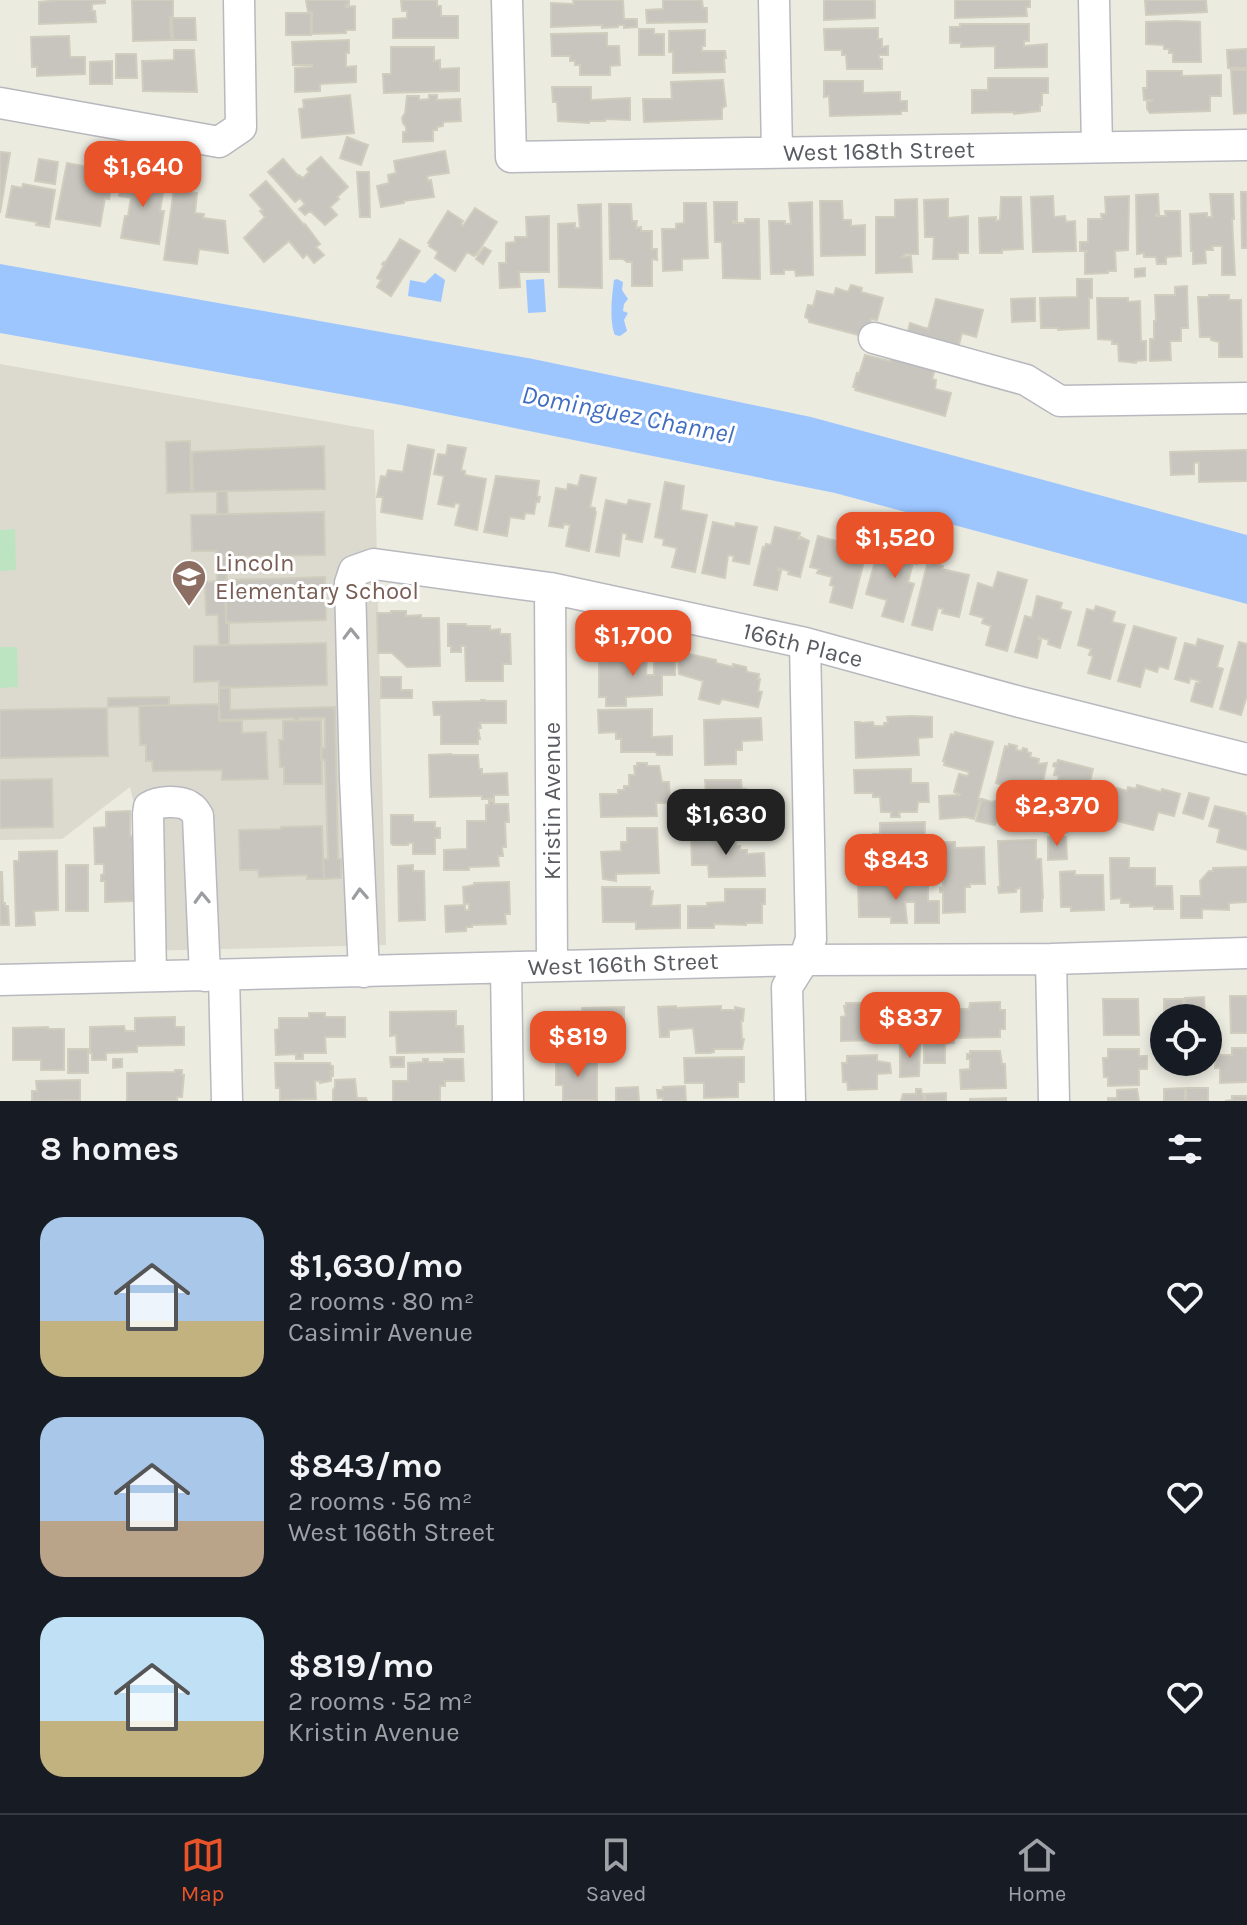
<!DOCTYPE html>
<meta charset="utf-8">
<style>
body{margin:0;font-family:Karla,sans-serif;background:#242831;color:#f1f3f6;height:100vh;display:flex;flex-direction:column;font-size:30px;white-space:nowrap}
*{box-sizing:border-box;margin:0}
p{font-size:26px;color:#9ea1a6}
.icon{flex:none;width:44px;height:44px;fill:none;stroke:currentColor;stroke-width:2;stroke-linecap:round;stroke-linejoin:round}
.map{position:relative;height:1101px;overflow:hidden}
.panel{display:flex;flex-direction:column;background:#171b24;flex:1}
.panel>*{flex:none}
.tools{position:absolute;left:1150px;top:1004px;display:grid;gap:16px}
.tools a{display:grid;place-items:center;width:72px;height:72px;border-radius:50%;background:#171b24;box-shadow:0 4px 12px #0003;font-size:40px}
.price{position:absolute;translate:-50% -68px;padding:0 18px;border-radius:16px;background:#e95329;color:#fff;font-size:26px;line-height:52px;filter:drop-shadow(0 2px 4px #0008)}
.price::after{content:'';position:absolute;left:50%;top:48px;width:24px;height:18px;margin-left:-12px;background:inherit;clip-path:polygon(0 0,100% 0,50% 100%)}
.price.on{background:#222;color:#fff}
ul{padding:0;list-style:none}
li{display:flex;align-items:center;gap:24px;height:200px;padding:0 40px}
li span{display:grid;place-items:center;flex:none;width:224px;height:160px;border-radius:24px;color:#555}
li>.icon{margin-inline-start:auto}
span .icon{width:96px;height:96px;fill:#fffc;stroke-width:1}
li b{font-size:34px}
h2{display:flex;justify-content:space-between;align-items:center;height:96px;padding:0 40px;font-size:34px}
.tab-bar{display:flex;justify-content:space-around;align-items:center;height:112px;border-top:2px solid #363941;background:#171b24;font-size:22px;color:#9ea1a6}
.tab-bar a{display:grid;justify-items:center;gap:4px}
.tab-bar .on{color:#e95329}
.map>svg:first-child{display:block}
</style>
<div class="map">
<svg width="1247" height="1101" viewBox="0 0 1247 1101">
<rect width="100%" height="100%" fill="#ecebe0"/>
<path fill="#dcdace" d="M0,364L374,430L386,945L138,951L137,816L130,787L62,839L0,840Z"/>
<path fill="#bce4c1" d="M15,529L16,570L0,571V530Z
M17,647L18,687L0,688V647Z"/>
<path fill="#9dc6ff" d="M0,264L533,359L811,417L1247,535V604L835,493L401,405L0,333Z
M435,273L445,280L441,302L408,296L410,280L425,283Z
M544,279L546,312L528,313L526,280Z
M617,279L623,282L622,290L628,299L624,304L623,311L628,313L624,320L627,331L620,336L615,335C609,321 612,295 614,280Z"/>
<path fill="#c7c5bd" stroke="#d1cdbe" stroke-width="2" d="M58,0H105V3L92,4V11H95L96,22L39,24V2Z
M132,0H173V16L170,17L171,40L133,41Z
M306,0H349V5H346V7L355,6V30H346V33L312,34V12H308Z
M401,0H437V6H441V16H458V38H393V19L407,18V11H402Z
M573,0H623L624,19H637V27L624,28V25H618V27L602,28V25L551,27V3L574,4Z
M663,0H702L703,8H707V22L647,23L646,10L663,9Z
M824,0H875V18L824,20Z
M955,0H1030V7H1026L1027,16L955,18Z
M1145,0H1206L1207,12L1146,15Z
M286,13H311V35H286Z
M172,18H195L196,40H173Z
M1176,21L1200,22L1201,62H1173V53H1169V49H1164V45L1146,44V22Z
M960,24H1029V41H1024V46L1047,44V67L995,68V46L961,47V43H950V27H960Z
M878,28V39H882V47L888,46V55H879V59H882V69H847L846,55H842V50H825L824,29Z
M639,29H654V34H664V55H639Z
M705,30V46H702V51H725L726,58H724L725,72L673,73V52H669V31Z
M607,33V46H619L620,65L610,66V75H580V65H575V61H570V56H552L551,34Z
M69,36L70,57H85V74L37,76V67H32L31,37Z
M349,40V53H346V67L356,66V82L320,84V91L295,92V68L312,67V65H293L292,42Z
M391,47H434V61L440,60V69L459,68V91L384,93L383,74H391Z
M1247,49V68H1228L1227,50Z
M174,50H194L197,92L143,91L142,61L174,60Z
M116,54H136L137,78H116Z
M112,61V84H90V62Z
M1231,70H1247V113L1234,114Z
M1147,71H1182V76L1221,75V96H1210V111L1150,113L1147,109V102L1153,100H1144L1143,88H1147Z
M988,78H1048V93H1042V105H1040V111L1014,114V112L972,113V90H988Z
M723,80L726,106L722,108V119L644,122L643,99H672L671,82Z
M824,81H863V93L900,92V101H907V111H901V114L830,116L829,96L824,97Z
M552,87H591V100L630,98V120L605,119V121H589V123L558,121L557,102H553Z
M350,95L354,133L302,138L299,109L304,108L303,100Z
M429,95H437V100L460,99L461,121L443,122V126L437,127V130H433V141L403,142V132H406V127L403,123L402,118L405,113L407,96H419V100L429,99Z
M347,137L368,145L361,165L340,158Z
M445,151L449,173L427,176L428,181L431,180L434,197L404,201V203L381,207L377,186L389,183L388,175L396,173L394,161Z
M0,152L10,153L0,213Z
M321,157L348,187L337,197L339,199L330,207L337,215L325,225L310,211L305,215L299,209L305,204L300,198L295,202L268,172L283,159L298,176L299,175L303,178L309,172L307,169Z
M39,159L58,162L55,184L35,181Z
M67,163L89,167L87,177L92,179L94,168L114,171L109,199L105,198L100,226L56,219Z
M357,172H369L370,217H360Z
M122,177L165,181L160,211H164L159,244L121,238L125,216H128L131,198L119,196Z
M266,181L304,225L305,224L320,244L316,247L324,255L314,263L307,254L303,258L289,241L264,262L244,238L265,217L260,211L263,210L250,195Z
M23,184L55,190L49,227L36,225L37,222L6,217L12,186L22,188Z
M174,189L197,193L195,213L204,214L203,218L225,221L228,253L199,249L197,264L164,260Z
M1241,192H1247V248H1242Z
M1158,194L1159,214H1156V216H1166L1165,211H1180L1181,256L1166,257V264H1157L1156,257H1144V253L1137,254L1136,195Z
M1210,194H1233L1234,219H1232L1235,275H1222V246H1212L1213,250H1205L1206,263L1193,264V251H1191L1190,214L1207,213V217H1212Z
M1053,196L1054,217L1065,216L1066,222L1075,221L1076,251L1033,252L1031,197Z
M1129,196L1128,250L1115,251L1116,271H1108V273L1085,274V253L1087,251H1080V242H1088V219H1102L1101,214H1106L1105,197Z
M1001,197H1021L1023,249L1002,250V253H980L979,218L996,217V221L1000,220Z
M917,199L918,254H906L902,257L911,256L912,272L876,273V217H895V200Z
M948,199V218L968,216V253H958V259H933L934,237H925L924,200Z
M820,201H842L843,220H851V226L865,225V255L821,256Z
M714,202H737V221H733V223H745V219H759L760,279L723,278L722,242H715Z
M812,202L813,275L796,276L795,270H784V274H771L769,221H785V224H791L789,203Z
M684,203H706L708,258L682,259V270L663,271L662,229H676V224L684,223Z
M601,204L602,288L559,287L558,224L575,223V228H580L578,205Z
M609,204H631L632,221H637L636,228L641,227V231H652V249H657V260L652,259V286H632V262H627L623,259H610Z
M475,208L497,222L476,255L475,254L474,256L467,252L455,271L435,258L438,252L429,246L430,244L428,243L448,211L463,221L461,224L463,226Z
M549,216V272H519L520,287L500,288L499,263H506V243L515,242V237H527L526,217Z
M400,239L420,251L391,296L377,287L381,280L377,278L384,265L382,264L384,262L385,263Z
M484,247L491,251L483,264L476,259Z
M1145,268V276L1135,277V269Z
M1077,279H1092V298H1089V328L1058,330V328H1041L1040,298L1077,297Z
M851,285L862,288L861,292L883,298L877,320L871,319L866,337L809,322V319L805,317L808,305L813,306L817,291L834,295L836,288L848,292Z
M1187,286L1188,328H1181V341H1170L1171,360L1150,361V339H1154V321H1156L1155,295H1175V287Z
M1209,295H1229V300H1241L1242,357H1219V342L1211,340V337H1200L1198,297H1209Z
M1035,298V321L1012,322L1011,299Z
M1097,298H1128V302L1140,301L1141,341H1146V360L1136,361V363L1119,361L1118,344H1112V340L1098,339Z
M936,299L983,310L976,337L962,333L956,356L905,344L910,323L928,329Z
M865,355L890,361L892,357L935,369L932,379L936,380L935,389L951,393L945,416L855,390L856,387H853L857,373L859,374Z
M190,441L191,492L167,493L166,442Z
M408,445L434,450L422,519L381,512L383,497H377L381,476L386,477L388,470L403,472Z
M448,445L466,448L461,470L465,471V475L486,479L477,530L455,525L460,504L455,503L454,507L438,504L444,476L434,474L438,454L446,455Z
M324,446L325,489L193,492L192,452Z
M1247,450V481L1199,482V462L1194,463V474L1171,475L1170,452Z
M581,475L596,478L590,507L595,508V511L596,512L589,551L566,546L570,525L564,524L563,528L549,526L556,488L567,490L568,484L578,486Z
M496,476L539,481L537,496L540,497L539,502H536L534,514L525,513L524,519L510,517L507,536L484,532Z
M665,482L684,486L681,510L707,515L695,572L672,567L677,548L663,545L664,539L655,537Z
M217,492H227L228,514H217Z
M606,500L627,505L629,500L650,504L642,542L626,539L627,534L622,533L619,556L596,552Z
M324,512L325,555L216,557V551H192L191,515Z
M713,522L735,527L736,523L757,527L749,564L733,561L734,556L728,555L725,578L702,573Z
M775,527L800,533L798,539H801V537L809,541L800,577L788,574L789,571L778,568V570L781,571L777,590L754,585L763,547L765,548L766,544L771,545Z
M841,531L870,538L852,608L830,602L834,586L830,585L832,577L817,573L819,569L810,567L818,536L836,541L835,545L837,546Z
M907,541L922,546L917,564L913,563L908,582L914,584L903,622L882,616L887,600L866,594L876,558L887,561L889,554L897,556L901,542L906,543Z
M216,557H227L226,623L229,622V645H219L218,615H206L205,582L217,581Z
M931,562L943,566L942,569L969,575L959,617L942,613L943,609L938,608L932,630L912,625L927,565H930Z
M998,572L1027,580L1007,651L986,645L991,626L982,623L984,618L970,614L978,583L993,588Z
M325,577L326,620L226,623L225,580Z
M1037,596L1062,603L1060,609L1071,612L1060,648L1048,644L1049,640L1039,637L1038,639L1041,640L1037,658L1015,652L1025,616L1032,618Z
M1096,606L1115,612L1112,622L1125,625L1110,679L1088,673L1093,656L1089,655L1091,649L1078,645L1087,609L1094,611Z
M391,611H406V616L421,615V618H439L440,666L407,667L392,653H378L377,613H391Z
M448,624H466V626H490V630L500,629V634H510L511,664H503V681H466L465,646H461V652H451V646H448Z
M1134,626L1176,638L1168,669L1159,666L1157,672L1145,668L1140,687L1118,681Z
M1198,639L1223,646L1217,667L1223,669L1212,707L1191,701L1196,683H1199L1200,681L1190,678L1189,683L1175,679L1185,643L1196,646Z
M1239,642L1247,644V695L1241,715L1220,709Z
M326,643L327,685L219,688V681L194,682V646Z
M689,654L716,660V663L733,667V664L746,667L747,672L759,674L758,679H760L758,691L762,692L758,707L722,699L719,704L699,699L703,681L679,674L678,656H688Z
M647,655L646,675H654V655H675V675H662V695L626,697V706H606V697H599V662H605L604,660L632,661V656Z
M381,677H401V690H412V698H381Z
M230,687V710L335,707L338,859H341V878L324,879L323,859H328L325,760H321V748H325V718H299V721H294V718L219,720V688Z
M169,697V705L108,707V698Z
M481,700H485V701H506V723H480L481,728H478L480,739H478V744H441V715H434L433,702L481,701Z
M219,704L220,721H242V733L266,732L268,779L222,780V770L153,771L152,761H146V745H140L139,706Z
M107,708L108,756L0,758V710Z
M652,709V737L672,736V755H657L656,752H621V739H616V732L599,733L598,710Z
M912,716L932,717V737L918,738L919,755L856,758L855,722H860V723L873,722L874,726H884V723H888L887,717Z
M761,718L762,740L742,741V750H736V764L705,765L704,720Z
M321,720L322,784H284V767H280L279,740H283V721Z
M955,732L993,742L978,799H980L974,819L966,817L940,819L939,796L961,795L954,792L959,774L968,776L969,772L944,765L945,761H943L951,734L954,735Z
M1009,744L1017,746L1016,750L1022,751L1023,748L1027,749V752L1031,753L1030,757L1039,759L1038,764L1047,763L1040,796L1033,794L1031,799L1021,797L1023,790L996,783L1005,746L1008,747Z
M451,754V755H478L479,769H482V774L507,773L508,795H494V799H482V796H476L430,797L429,755Z
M1058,760L1093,769L1090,781L1093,782L1091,790L1107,794L1101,817L1055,804L1054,809L1072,814L1067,832L1058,830L1057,834L1036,830L1045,798L1052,800L1059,776L1054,775L1056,767L1053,766L1054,763H1057Z
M637,763H647V766H659L662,782H669L670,803H656L657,816L601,817L600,794H618V790H624V786H629V775H635L634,766H637Z
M911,769V783H928L929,802H918L917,812H899L900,817H891V812H881L880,797H873V793H855L854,770Z
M52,779L53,827L0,828V780Z
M705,780H741L742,789H746V799H763V821H710V794H706Z
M1137,785L1161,792L1162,789L1180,794L1174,816L1158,812L1153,830L1109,819L1117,788L1127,791L1128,787L1136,789Z
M1189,793L1209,798L1203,819L1183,813Z
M982,799L992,802L1001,799L1013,802L1008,822L997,819L995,825L976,821Z
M489,801H494V804H508L509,822H505L506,847H502L503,856H498L499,866L469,867V870H444V850L467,849V821H486V805H489Z
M1215,806L1245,813V815L1247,816V850L1217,842L1220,829L1209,826Z
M130,811V836H133L134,901L105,902V881H101V875L104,874V864H95L94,828L106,827V812Z
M391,815H413V822H435V828H440V838H435V854H413V843H408V845H393L391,843Z
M925,822L924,854H915V869H855V846L873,845V834H880V823Z
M322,826L324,879H307V875L259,877L258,870H240L239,830L281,829V827Z
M627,828H657L659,873L616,874V881L603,879L601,852L621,851V842H627Z
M735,835L736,846H740V850H747V854L764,853L765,876L709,877L708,865H692L691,836Z
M1048,837H1066L1067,859L1048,860Z
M1036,840V859H1041L1043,898H1042V911L1021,912V888L1016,889V892L999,893L998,887H1000L998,841Z
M943,842H955V848L984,847L985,884H970V887H965V912L943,913V892H940V888H943Z
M57,851L58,910L34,911L35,925L16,926L14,861H19V852Z
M1110,858H1129V868H1155V886H1172L1173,909H1154V906L1130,907V903H1121V898L1111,899Z
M66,865H88V911H66Z
M413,865V871H424L425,920L399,921L398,866Z
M1247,867V902L1229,903V910L1202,909V918H1181V896H1201L1200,881L1209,871H1213V868Z
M1075,871V875H1103L1104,910L1071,911V907H1061L1060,872Z
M0,872H2L3,903H5V906H8L9,925H0Z
M905,881V883H917V886L928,885V901H939V923H915V902H905L907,923H891V917H859L858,882Z
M509,882L510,914H505L506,924L472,925V927H466V931L446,932L445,906L465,905V910H469V904H464L463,887L474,885V883Z
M602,887H650V891H653L651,906L680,905V928L636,929V922H603Z
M725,889H765V904H762V923H746V925L714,924V928H688V906H707V903L725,902Z
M1230,996H1247V1033H1231Z
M1204,997L1205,1018H1185V998Z
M1103,999H1138L1139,1035H1104Z
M1164,999H1183L1184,1018L1164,1019Z
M1000,1002V1010H1005V1029H1000V1037L953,1038L954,1043L927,1044L926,1024H924V1004L943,1003V1011L951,1010V1009H969L970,1003Z
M846,1003H877L878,1040L841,1041V1017L846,1016L844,1006H846Z
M902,1003H921L922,1024H903Z
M676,1006V1008L721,1006V1010H735V1007L744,1009L743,1021H741L742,1039H744L742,1049H714V1052L710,1053H696L693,1028L669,1030V1037H660L658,1007Z
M624,1007V1030H603V1020H594L596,1032L591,1034V1052H556V1034H559V1024H555V1012L582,1011V1008Z
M456,1011V1026H463L464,1052L397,1053L396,1035L390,1036V1012Z
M309,1013H325V1017H345V1037H325L326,1053H303V1059H296V1054L276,1055L275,1030L279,1029V1018H309Z
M175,1017V1027H184V1045L137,1046V1052L106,1053V1060H92V1053H90V1027L124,1026L125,1031H135V1018Z
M48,1027V1029H64V1070H41V1060H13V1028Z
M1160,1039H1164V1059H1160Z
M945,1043V1063H924V1044Z
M900,1044H920L919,1076L900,1077Z
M1232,1048H1247V1082L1220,1083V1068H1215V1055H1232Z
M68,1049H88V1073H68Z
M1108,1049H1139V1056H1147V1069H1139V1085L1108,1086V1077H1104L1103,1058H1108Z
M970,1051H1000L1002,1064H1005L1006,1088L961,1089L960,1070L970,1069V1059H967V1054H970Z
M877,1055V1061L890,1063L891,1073L877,1074V1089L848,1090L847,1082H843L842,1063H847V1056Z
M390,1057H404V1067H391Z
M744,1057V1082H738V1097L704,1098V1083H685L684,1058Z
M113,1059H122V1067L113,1068Z
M423,1059H428V1062H444V1059H463L464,1081H445V1086H440V1101H393V1081H408V1063L423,1062Z
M597,1060V1100H563V1085H556V1061Z
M275,1063H330L331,1066H333V1070L331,1072H333V1076H331V1081L320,1083V1081H315L316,1099L280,1100V1088H276Z
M175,1070H182V1075H184L182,1097H177V1101H127V1073L175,1072Z
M355,1079L357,1098H366L367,1101H333V1090L335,1087V1080Z
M80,1080V1100L32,1101V1091H37L36,1081Z
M685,1086L686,1101H663V1098H658L657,1090H663V1087Z
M638,1087L639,1101H616V1088Z
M1185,1088V1101H1164V1089Z
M1186,1088H1208V1101H1186Z
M916,1089H921L922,1094H924V1101H901L903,1094H916Z
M1137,1089L1139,1101H1108V1098H1117V1090Z
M946,1093V1101H925V1094Z
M1232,1096H1247V1101H1225L1232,1100Z
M1006,1098V1101H970V1099Z"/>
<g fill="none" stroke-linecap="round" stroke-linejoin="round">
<g stroke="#b8b9bf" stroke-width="33">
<path id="minor" d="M507,0L511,157L1247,145
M774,0L777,152
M1094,0L1097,147
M0,103L219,142L241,127L239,0
M874,338L1026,380L1060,401L1247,398
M550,588L552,965
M1051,959L1054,1101
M506,968L508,1101
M364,972L355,779L350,583L354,571L374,564L550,588L805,643L1020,702L1247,759
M224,975L227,1101
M151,976L148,814L149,807C158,801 180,800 189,806C194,809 195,811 198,816L205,976
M0,980L804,960L1051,959L1247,953
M790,1101L787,987L804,960L811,939L805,643"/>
</g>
<use href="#minor" stroke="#fff" stroke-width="30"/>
</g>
<defs><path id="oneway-chevron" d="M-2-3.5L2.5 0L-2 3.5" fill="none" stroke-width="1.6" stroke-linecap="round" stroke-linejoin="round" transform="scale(2)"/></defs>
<g stroke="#9b9da0">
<use href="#oneway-chevron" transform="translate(351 634) rotate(-91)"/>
<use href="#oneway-chevron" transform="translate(360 894) rotate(-93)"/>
<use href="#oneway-chevron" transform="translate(202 898) rotate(-92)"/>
</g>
<defs>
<g id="school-pin" transform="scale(1.8)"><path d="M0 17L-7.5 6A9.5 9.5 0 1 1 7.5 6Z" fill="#8d6e63" stroke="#fff"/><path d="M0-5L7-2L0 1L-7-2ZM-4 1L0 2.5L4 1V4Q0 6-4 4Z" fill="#fff"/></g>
</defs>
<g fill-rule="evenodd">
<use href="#school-pin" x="189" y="577"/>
</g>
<g text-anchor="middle" stroke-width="6" stroke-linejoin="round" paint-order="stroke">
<g font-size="24" fill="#595b61" stroke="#fff">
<text transform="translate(879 151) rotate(-1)" y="8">West 168th Street</text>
<text transform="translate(803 645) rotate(14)" y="8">166th Place</text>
<text transform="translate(552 801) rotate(-90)" y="8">Kristin Avenue</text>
<text transform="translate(623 964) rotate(-2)" y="8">West 166th Street</text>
</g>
<g font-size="24" fill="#785e54" stroke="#fff" text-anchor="start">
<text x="215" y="571">Lincoln<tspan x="215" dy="28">Elementary School</tspan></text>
</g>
<g font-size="26" font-style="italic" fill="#406dc2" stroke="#fff">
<text transform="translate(628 414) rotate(11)" y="9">Dominguez Channel</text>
</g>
</g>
</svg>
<div class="tools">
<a><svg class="icon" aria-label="locate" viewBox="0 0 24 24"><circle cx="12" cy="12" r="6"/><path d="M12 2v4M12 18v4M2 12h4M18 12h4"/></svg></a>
</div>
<b class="price" style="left:143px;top:209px">$1,640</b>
<b class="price" style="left:895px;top:580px">$1,520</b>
<b class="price" style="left:633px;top:678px">$1,700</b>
<b class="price" style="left:1057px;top:848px">$2,370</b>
<b class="price on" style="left:726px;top:857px">$1,630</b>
<b class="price" style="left:896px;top:902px">$843</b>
<b class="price" style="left:910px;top:1060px">$837</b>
<b class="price" style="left:578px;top:1079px">$819</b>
</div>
<section class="panel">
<h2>8 homes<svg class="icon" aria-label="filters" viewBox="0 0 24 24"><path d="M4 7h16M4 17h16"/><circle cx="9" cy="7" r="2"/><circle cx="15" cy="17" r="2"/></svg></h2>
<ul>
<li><span style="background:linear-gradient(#a9c7e8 65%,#c2b280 0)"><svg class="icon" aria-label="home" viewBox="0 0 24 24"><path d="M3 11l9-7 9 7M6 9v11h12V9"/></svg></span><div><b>$1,630/mo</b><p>2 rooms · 80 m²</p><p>Casimir Avenue</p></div><svg class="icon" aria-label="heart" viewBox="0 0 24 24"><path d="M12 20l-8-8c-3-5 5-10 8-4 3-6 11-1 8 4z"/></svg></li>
<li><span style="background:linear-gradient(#a9c7e8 65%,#b9a48a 0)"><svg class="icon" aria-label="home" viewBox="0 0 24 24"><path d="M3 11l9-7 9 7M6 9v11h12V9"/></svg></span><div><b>$843/mo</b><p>2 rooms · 56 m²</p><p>West 166th Street</p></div><svg class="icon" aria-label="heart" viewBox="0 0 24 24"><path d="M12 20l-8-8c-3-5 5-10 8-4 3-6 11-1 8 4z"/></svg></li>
<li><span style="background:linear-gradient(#bfe0f5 65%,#c2b280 0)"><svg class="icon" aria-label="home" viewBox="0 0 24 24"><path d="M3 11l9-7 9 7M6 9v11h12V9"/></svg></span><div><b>$819/mo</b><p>2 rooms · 52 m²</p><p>Kristin Avenue</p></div><svg class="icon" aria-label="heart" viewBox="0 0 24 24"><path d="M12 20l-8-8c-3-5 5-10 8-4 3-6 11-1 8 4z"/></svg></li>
</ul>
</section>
<nav class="tab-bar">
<a class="on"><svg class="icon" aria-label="map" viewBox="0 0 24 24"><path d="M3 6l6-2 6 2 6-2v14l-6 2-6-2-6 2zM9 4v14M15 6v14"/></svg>Map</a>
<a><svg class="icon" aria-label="saved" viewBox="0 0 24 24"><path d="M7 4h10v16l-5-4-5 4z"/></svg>Saved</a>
<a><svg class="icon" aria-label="home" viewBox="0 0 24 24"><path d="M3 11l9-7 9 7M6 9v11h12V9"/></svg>Home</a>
</nav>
